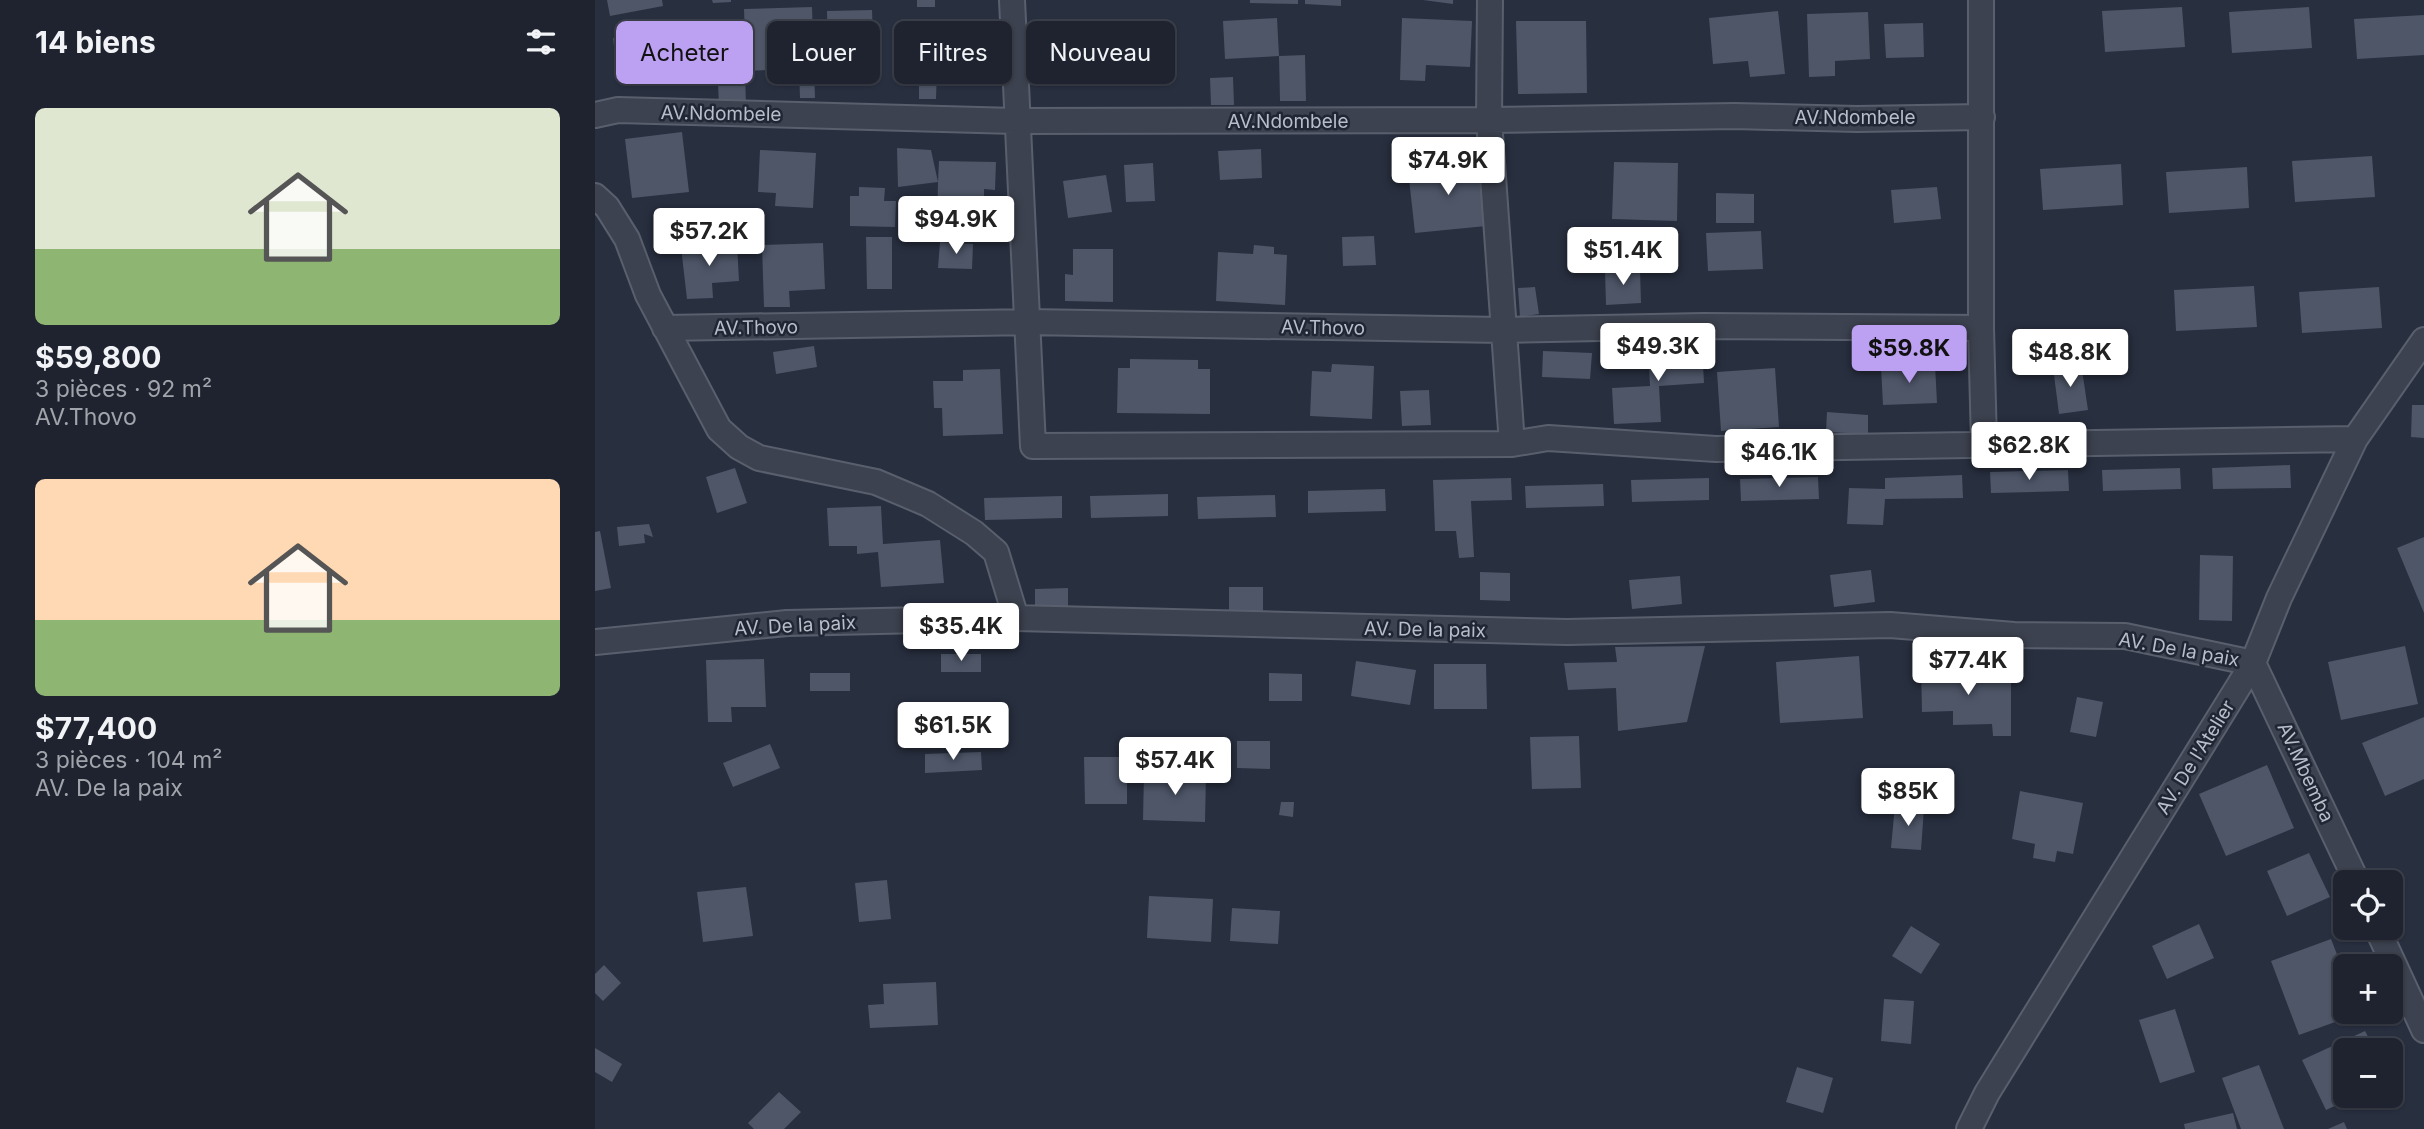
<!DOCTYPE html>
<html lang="fr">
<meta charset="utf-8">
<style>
body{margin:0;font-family:Inter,sans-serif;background:#2b2f3b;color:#f1f3f6;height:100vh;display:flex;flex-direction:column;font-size:26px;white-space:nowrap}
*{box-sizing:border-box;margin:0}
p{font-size:23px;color:#a1a4aa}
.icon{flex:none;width:38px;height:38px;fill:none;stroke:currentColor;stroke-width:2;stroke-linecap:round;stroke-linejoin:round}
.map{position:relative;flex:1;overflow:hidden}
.panel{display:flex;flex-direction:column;background:#1e232f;width:595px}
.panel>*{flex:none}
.guide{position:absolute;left:21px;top:21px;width:665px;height:63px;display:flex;gap:14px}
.controls{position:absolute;left:1738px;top:870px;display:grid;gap:14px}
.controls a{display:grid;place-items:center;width:70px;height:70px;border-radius:10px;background:#1e232f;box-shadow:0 2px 5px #0004,0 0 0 2px #3c404b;font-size:35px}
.price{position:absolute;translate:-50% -60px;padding:0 16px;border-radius:7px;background:#fff;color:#222;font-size:23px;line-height:46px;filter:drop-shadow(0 2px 4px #0008)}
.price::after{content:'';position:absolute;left:50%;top:42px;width:21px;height:16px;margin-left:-10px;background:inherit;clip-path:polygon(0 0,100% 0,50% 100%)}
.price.active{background:#bca0f2;color:#111}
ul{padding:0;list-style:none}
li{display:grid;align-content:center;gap:14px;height:371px;padding:0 35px}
li span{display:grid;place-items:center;height:217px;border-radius:10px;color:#555}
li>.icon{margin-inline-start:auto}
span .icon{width:126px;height:126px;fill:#fffc;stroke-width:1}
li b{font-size:30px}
h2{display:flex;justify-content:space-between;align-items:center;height:84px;padding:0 35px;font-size:30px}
.chip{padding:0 24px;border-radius:10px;background:#1e232f;box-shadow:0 2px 5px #0004,0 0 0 2px #3c404b;font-size:24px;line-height:63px}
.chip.active{background:#bca0f2;color:#111}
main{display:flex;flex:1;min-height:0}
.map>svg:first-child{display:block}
</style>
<main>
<section class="panel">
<h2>14 biens<svg class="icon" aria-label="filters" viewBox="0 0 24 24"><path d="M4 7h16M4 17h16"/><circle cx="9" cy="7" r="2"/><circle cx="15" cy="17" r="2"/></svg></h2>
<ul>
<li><span style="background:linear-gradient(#dfe7d0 65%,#8fb573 0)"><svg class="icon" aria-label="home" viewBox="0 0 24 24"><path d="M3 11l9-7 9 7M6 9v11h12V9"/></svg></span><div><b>$59,800</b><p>3 pièces · 92 m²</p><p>AV.Thovo</p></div></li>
<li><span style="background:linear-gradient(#ffd9b3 65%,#8fb573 0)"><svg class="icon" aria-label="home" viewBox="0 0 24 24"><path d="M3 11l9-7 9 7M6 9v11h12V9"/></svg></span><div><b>$77,400</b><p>3 pièces · 104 m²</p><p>AV. De la paix</p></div></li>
</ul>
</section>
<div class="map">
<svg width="1829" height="1129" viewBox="0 0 1829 1129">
<rect width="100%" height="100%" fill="#282f3f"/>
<path fill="#4e5668" d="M12,0H67L68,6L15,16Z
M117,0H136V2L118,3Z
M322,0H340V7H322Z
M655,0H703V4L655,3Z
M710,0H746V6L710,4Z
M828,0H858V4Z
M217,7L220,98H205L204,69L150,71L151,107H124L121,37H150L149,9Z
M1587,7L1590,47L1510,52L1507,11Z
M1714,7L1717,48L1637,53L1634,12Z
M277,10L278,37H269L270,62L233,63L232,11Z
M1183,11L1190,74L1155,77L1153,61L1118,64L1114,18Z
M1273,12L1275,59L1240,61V76L1214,77L1212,14Z
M1829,15V55L1762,59L1759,19Z
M682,18L684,56L710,55L711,101H685L684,56L630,59L628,21Z
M807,18L877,21L875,67L831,65L830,81L805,80Z
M921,21H991L992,93L923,94Z
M1328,23L1329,57L1291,58L1289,24Z
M477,26L478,55L446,57L445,28Z
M54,35L58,70L22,73L18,38Z
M324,69L342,70L341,99H324Z
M638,77L639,105H616L615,78Z
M87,132L94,192L37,198L30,139Z
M302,148L336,150L343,182L344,161L401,162L400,190L389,189V222L342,221L343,182L303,187Z
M666,149L667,178L625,180L623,151Z
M165,150L221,153L218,208L180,206L181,193L163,192Z
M882,156L891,226L820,233L813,170L862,167L861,157Z
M1777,156L1780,197L1700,202L1697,161Z
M1019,162L1083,163L1082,221L1017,219Z
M558,163L560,201L531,202L529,165Z
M1526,164L1528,205L1448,210L1445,169Z
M1652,167L1654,208L1574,213L1571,172Z
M511,175L517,212L473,218L468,181Z
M264,187L290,188L289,201H301L300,227L255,226V196H264Z
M1342,187L1346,219L1299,223L1296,190Z
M1121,193L1159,194V223H1121Z
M1166,231L1168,269L1113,271L1111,233Z
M779,236L781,265L748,266L747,237Z
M271,237H297V289H272Z
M345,242L378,244L377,269L343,268Z
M142,243L144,281L117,283L118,298L92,299L86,247Z
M228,243L230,289L194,291L195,307H169L167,245Z
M659,245L679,247V254L692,255L690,305L621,301L623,252L658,254Z
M478,249H518V302L470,301V274L478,275Z
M1045,269L1046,303L1011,305L1010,270Z
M1659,286L1662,327L1581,331L1579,290Z
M940,287L944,314L925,317L923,288Z
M1784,287L1787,328L1707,333L1704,292Z
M1107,344L1109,383L1064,386L1066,422L1019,424L1017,388L1055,386L1053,347Z
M219,346L222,367L181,374L178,352Z
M948,351L997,353L995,379L947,377Z
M535,359L603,360V369H615V414L522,413L523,368H535Z
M1486,363L1493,410L1464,414L1458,367Z
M737,364L779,366L777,419L715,416L717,371L736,372Z
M1340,364L1342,403L1288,405L1286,367Z
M1180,368L1184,427L1126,431L1122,372Z
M405,369L408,434L348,436L347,408H339L338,381H368V370Z
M834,390L836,425L807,426L805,391Z
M1817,405H1829V438L1816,437Z
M1232,412L1273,415V434L1231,432Z
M1695,465L1696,488L1618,489L1617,468Z
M140,468L152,503L122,513L111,477Z
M1585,468L1586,489L1508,491L1507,470Z
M1473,470L1474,491L1396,493L1395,472Z
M1367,475L1368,498L1290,499L1288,525L1252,524L1254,488L1290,489V478Z
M1223,477L1224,499L1146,501L1145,479Z
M916,478L917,500L876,501L879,557L864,558L861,531H840L838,480Z
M1114,478V500L1037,502L1036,480Z
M1008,484L1009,506L931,508L930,486Z
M790,489L791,511L713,513V491Z
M573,494V516L496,518L495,496Z
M680,495L681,517L603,519L602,497Z
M467,496V518L390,520L389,498Z
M286,506L288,544L345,540L349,583L286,587L283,552L262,554V546H234L232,508Z
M54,524L58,537L49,534L50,543L24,546L22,527Z
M5,531L16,588L0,591V532Z
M1829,537V613L1802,548Z
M1605,555L1638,556L1637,621L1604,620Z
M1276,570L1280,602L1239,607L1235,575Z
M885,572L915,573V601L885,600Z
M1085,576L1087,604L1037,609L1034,580Z
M634,587H668V614H634Z
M473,588V616H440V589Z
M1110,646L1092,722L1023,731L1021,688L973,690L969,663L1022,662L1020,647Z
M1810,646L1823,704L1746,720L1733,662Z
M346,654H386V672H346Z
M1264,656L1268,718L1185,723L1181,662Z
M169,659L171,707H136L137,722H113L111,660Z
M761,661L821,670L815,705L756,696Z
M839,664H891L892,709H839Z
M1326,666H1372V677H1416V736H1398L1397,724L1358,725V711L1327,712Z
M215,673H255V691H215Z
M674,673L707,674V701H674Z
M1482,697L1508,702L1501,737L1475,732Z
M1829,717V779L1790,796L1767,743Z
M984,736L986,788L937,789L935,737Z
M642,741H675V769L642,768Z
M175,744L185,768L138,787L128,763Z
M386,752L387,770L330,773V754Z
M489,757H532V804H490Z
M1672,765L1699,828L1631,856L1604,794Z
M549,772L611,774L610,822L548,820Z
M1425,791L1488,803L1478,854L1462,851L1460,862L1438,858L1440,844L1417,839Z
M686,802H699L698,817L684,815Z
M1300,805L1329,808L1326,850L1296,848Z
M1714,853L1735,897L1692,916L1672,871Z
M292,880L296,919L264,922L260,883Z
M151,887L158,936L108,942L102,892Z
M554,896L618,899L616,942L552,938Z
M637,908L685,911L683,944L635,941Z
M1604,924L1619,958L1572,979L1557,946Z
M1316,926L1345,944L1326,974L1297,956Z
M1736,939L1750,975V1012H1768L1704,1035L1676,961Z
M9,965L26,983L8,1001L0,993V974Z
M341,982L343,1025L275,1028L273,1005L289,1004L288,984Z
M1289,999L1319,1001L1316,1044L1286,1041Z
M1580,1009L1600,1072L1565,1083L1544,1020Z
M1770,1031L1780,1050H1750V1096H1761L1731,1110L1707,1060Z
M0,1048L27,1064L17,1082L0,1072Z
M1664,1065L1689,1129H1646L1627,1078Z
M1202,1067L1238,1078L1228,1113L1191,1102Z
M184,1092L206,1112L189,1129H159L153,1123Z
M1638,1113L1642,1129H1590L1589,1124Z
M1749,1122L1752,1129H1733Z"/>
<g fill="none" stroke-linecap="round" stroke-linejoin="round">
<g stroke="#5a5f6d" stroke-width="28">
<path id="street" d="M417,0L438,446L917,444L953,438L1121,449L1760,439
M895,0L894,120L917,444
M1386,0V328L1389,443
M0,115L23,110L420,121L894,120L1139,116L1262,119L1387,117
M0,196L12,207L32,239L53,295L124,429L144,447L164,458L281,482L333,504L379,533L401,552L421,618
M70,328L432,322L907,330L1108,326L1386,328
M0,642L192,623L421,618L972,632L1295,625L1419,635L1530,636L1658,663L1762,882
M1782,928L1829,1030
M1374,1129L1392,1093L1658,663L1684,598L1760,439L1829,340"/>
</g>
<use href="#street" stroke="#3c424f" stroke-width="24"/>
</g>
<g text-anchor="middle" stroke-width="5" stroke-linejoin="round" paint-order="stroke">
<g font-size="19" fill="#b8bdca" stroke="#212634">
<text transform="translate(126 113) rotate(1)" y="7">AV.Ndombele</text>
<text x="1260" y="124">AV.Ndombele</text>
<text x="693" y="128">AV.Ndombele</text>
<text transform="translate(161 327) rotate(-1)" y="7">AV.Thovo</text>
<text transform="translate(728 327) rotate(1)" y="7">AV.Thovo</text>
<text transform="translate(200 625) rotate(-3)" y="7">AV. De la paix</text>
<text transform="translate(830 629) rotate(1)" y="7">AV. De la paix</text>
<text transform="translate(1584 649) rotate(10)" y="7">AV. De la paix</text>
<text transform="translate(1600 757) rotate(-58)" y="7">AV. De l'Atelier</text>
<text transform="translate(1711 772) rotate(65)" y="7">AV.Mbemba</text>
</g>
</g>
</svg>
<div class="controls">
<a><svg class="icon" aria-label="locate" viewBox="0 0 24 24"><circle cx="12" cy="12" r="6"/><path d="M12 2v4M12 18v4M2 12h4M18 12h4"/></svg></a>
<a>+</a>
<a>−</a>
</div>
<b class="price" style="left:853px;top:197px">$74.9K</b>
<b class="price" style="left:361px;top:256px">$94.9K</b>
<b class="price" style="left:114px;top:268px">$57.2K</b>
<b class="price" style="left:1028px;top:287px">$51.4K</b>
<b class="price" style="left:1063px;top:383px">$49.3K</b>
<b class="price active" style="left:1314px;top:385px">$59.8K</b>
<b class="price" style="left:1475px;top:389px">$48.8K</b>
<b class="price" style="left:1434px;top:482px">$62.8K</b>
<b class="price" style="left:1184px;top:489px">$46.1K</b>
<b class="price" style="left:366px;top:663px">$35.4K</b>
<b class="price" style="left:1373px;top:697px">$77.4K</b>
<b class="price" style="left:358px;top:762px">$61.5K</b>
<b class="price" style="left:580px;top:797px">$57.4K</b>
<b class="price" style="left:1313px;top:828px">$85K</b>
<div class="guide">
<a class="chip active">Acheter</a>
<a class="chip">Louer</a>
<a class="chip">Filtres</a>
<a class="chip">Nouveau</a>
</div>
</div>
</main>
